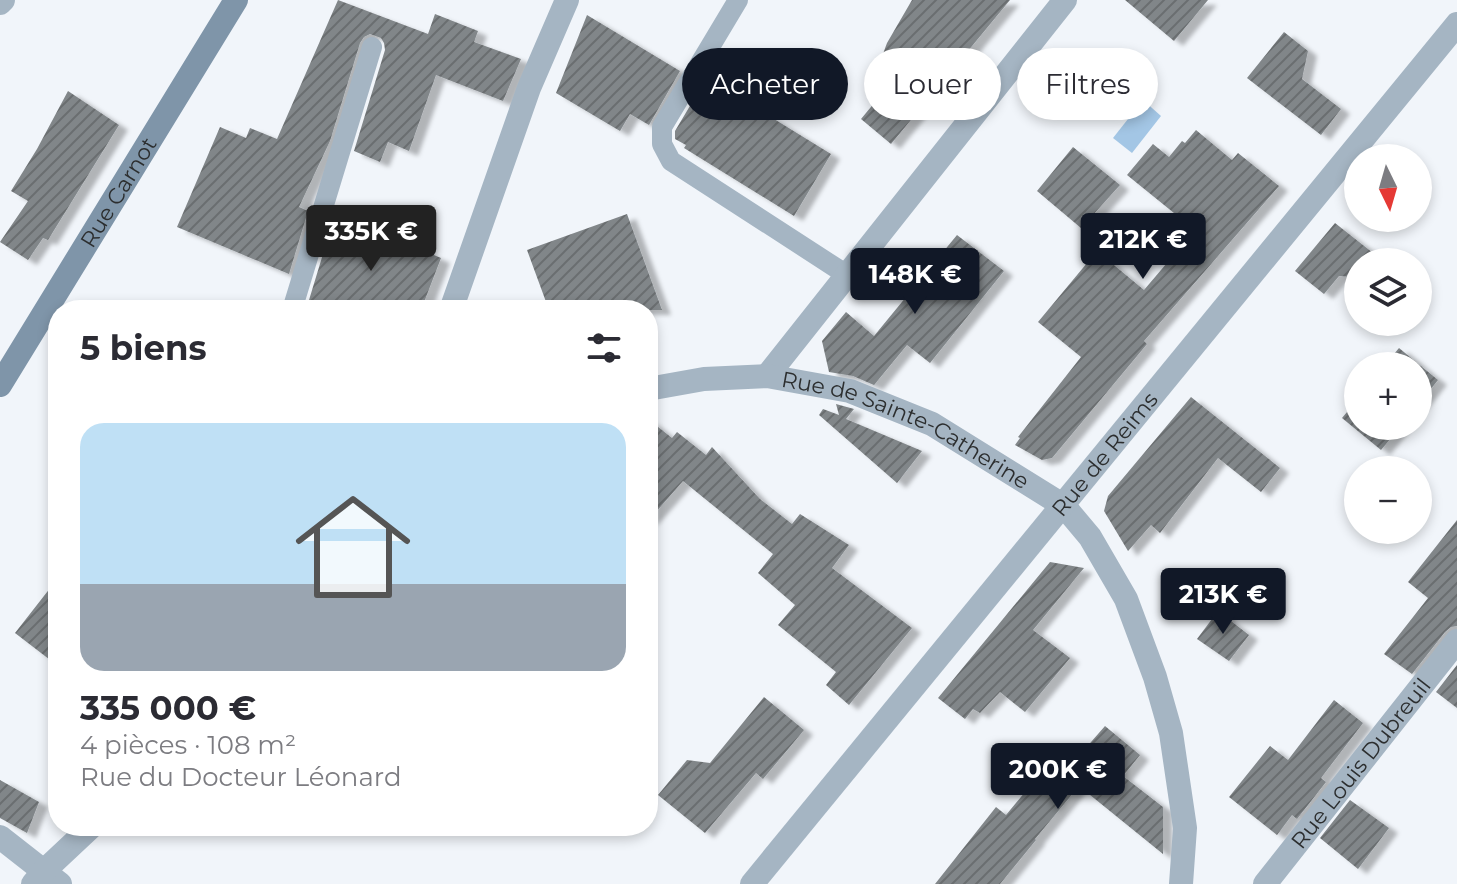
<!DOCTYPE html>
<html lang="fr">
<meta charset="utf-8">
<style>
body{margin:0;font-family:Montserrat,sans-serif;background:#f2f2f3;color:#2b2b33;height:100vh;display:flex;flex-direction:column;font-size:30px;white-space:nowrap}
*{box-sizing:border-box;margin:0}
p{font-size:26px;color:#7c7c81}
.icon{flex:none;width:44px;height:44px;fill:none;stroke:currentColor;stroke-width:2;stroke-linecap:round;stroke-linejoin:round}
.map{position:relative;flex:1;overflow:hidden}
.sheet{position:absolute;left:48px;top:300px;width:610px;height:536px;display:flex;flex-direction:column;background:#fff;border-radius:32px;box-shadow:0 4px 12px #0003}
.sheet>*{flex:none}
.top-card{position:absolute;left:682px;top:48px;width:654px;height:72px;display:flex;gap:16px}
.needle{width:52px;rotate:175deg}
.buttons{position:absolute;left:1344px;top:144px;display:grid;gap:16px}
.buttons a{display:grid;place-items:center;width:88px;height:88px;border-radius:50%;background:#fff;box-shadow:0 4px 12px #0003;font-size:40px}
.price{position:absolute;translate:-50% -68px;padding:0 18px;border-radius:8px;background:#111827;color:#fff;font-size:26px;line-height:52px;filter:drop-shadow(0 2px 4px #0008)}
.price::after{content:'';position:absolute;left:50%;top:48px;width:24px;height:18px;margin-left:-12px;background:inherit;clip-path:polygon(0 0,100% 0,50% 100%)}
.price.selected{background:#222;color:#fff}
ul{padding:0;list-style:none}
li{display:grid;align-content:center;gap:16px;height:424px;padding:0 32px}
li+li{border-top:2px solid #e1e1e2}
li span{display:grid;place-items:center;height:248px;border-radius:24px;color:#555}
li>.icon{margin-inline-start:auto}
span .icon{width:144px;height:144px;fill:#fffc;stroke-width:1}
li b{font-size:34px}
h2{display:flex;justify-content:space-between;align-items:center;height:96px;padding:0 32px;font-size:34px}
.chip{padding:0 28px;border-radius:36px;background:#fff;box-shadow:0 4px 12px #0003;font-size:28px;line-height:72px}
.chip.selected{background:#111827;color:#fff}
.map>svg:first-child{display:block}
</style>
<div class="map">
<svg width="1457" height="884" viewBox="0 0 1457 884">
<defs>
<pattern id="building-hatch" width="6" height="6" patternUnits="userSpaceOnUse" patternTransform="scale(2)"><rect width="6" height="6" fill="#818689"/><path d="M-1 1l2-2M0 6l6-6M5 7l2-2" fill="none" stroke="#6a6e70"/></pattern>
<filter id="shadow"><feDropShadow dx="9" dy="5" stdDeviation="2" flood-color="#0004"/></filter>
</defs>
<rect width="100%" height="100%" fill="#f1f5fa"/>
<path fill="#a3c6e5" d="M1143,100L1161,116L1132,153L1113,138Z"/>
<path fill="url(#building-hatch)" filter="url(#shadow)" d="M338,0L428,34L435,14L478,31L474,42L521,59L503,101L436,75L409,151L388,142L380,162L354,151L385,50L384,43L381,38L370,34L364,37L360,43L330,141L299,207L308,211L289,274L177,227L220,127L246,138L250,128L277,139Z
M912,0H1010L891,144L861,119L880,96L870,89L887,43Z
M1125,0H1208L1174,41Z
M587,15L680,71L649,125L630,114L620,131L556,93Z
M1284,32L1308,51L1302,79L1341,109L1321,135L1247,78Z
M703,84L718,93L722,87L831,154L794,216L684,148L686,145L675,139V131Z
M68,91L119,125L48,240L43,238L28,260L0,242L28,201L11,191L37,149Z
M1196,130L1232,160L1238,153L1279,186L1144,341L1147,344L1052,458L1042,460L1015,445L1020,438L1018,437L1081,357L1038,322L1097,251L1144,290L1195,230L1127,175L1153,144L1169,157L1182,141L1185,143Z
M1073,147L1120,185L1081,228L1037,191Z
M627,214L662,310H549L527,250Z
M333,221L376,239L379,232L441,258L421,310H306Z
M1335,223L1373,253L1366,262H1358V271L1353,277L1339,276L1324,294L1295,271Z
M957,235L1004,271L930,363L907,345L874,385L853,376L829,372L822,341L846,312L874,336Z
M1399,348L1438,380L1418,405V366H1384Z
M1191,397L1280,468L1261,492L1218,458L1160,533L1151,525L1128,551L1104,511L1108,496Z
M1358,399V426H1401L1381,450L1342,418Z
M836,404L854,409L846,419L922,451L897,483L819,415L823,409L839,415Z
M648,419L672,438L677,432L706,455L712,447L760,499L792,524L800,514L849,545L832,568L912,628L849,705L826,685L836,672L778,625L795,605L758,573L773,554L683,481L648,521Z
M1457,520V626L1451,627L1445,632L1412,674L1384,654L1428,598L1408,582Z
M1050,562L1084,568L1033,630L1070,658L1025,712L1000,692L980,713L973,709L965,719L938,698Z
M58,578V666L15,633Z
M1218,611L1249,635L1229,661L1197,639Z
M1457,665V708L1436,692Z
M764,697L804,730L763,779L756,773L705,833L658,795L687,760L710,763Z
M1334,700L1363,723L1321,778L1326,782L1297,819L1292,815L1277,835L1229,797L1270,746L1288,760Z
M1105,726L1140,755L1123,776L1163,807V854L1079,786L1035,839L1036,840L1000,884H935L996,807L1006,815L1050,762L1064,773Z
M0,780L39,802L27,833L0,818Z
M1350,800L1389,828L1358,869L1320,838Z"/>
<g fill="none" stroke-linecap="round" stroke-linejoin="round">
<path stroke="#a5b5c3" stroke-width="20" d="M738,0L662,127V144L671,161L847,275
M292,310L372,47"/>
<g stroke="#a5b5c3" stroke-width="24">
<path d="M0,3L3,0"/>
<path d="M451,310L529,88L567,0"/>
<path d="M767,376L1065,0"/>
<path id="s1" d="M648,389L704,379L767,376L850,391L932,424L1064,506L1090,537L1126,599L1155,677L1171,733L1185,828L1181,884"/>
<path d="M0,837L60,884"/>
<path d="M33,884L44,871L92,826"/>
<path id="s2" d="M752,884L1457,24"/>
<path id="s3" d="M1265,884L1457,641"/>
</g>
<path stroke="#7f95a9" stroke-width="24" id="s4" d="M0,385L236,0"/>
</g>
<g text-anchor="middle" stroke-width="6" stroke-linejoin="round" paint-order="stroke">
<g font-size="22" fill="#2c2e2f" stroke="#fff">
<text dy="8" stroke="none"><textPath href="#s4" startOffset="226">Rue Carnot</textPath></text>
<text dy="8" stroke="none"><textPath href="#s1" startOffset="270">Rue de Sainte-Catherine</textPath></text>
<text dy="8" stroke="none"><textPath href="#s2" startOffset="556">Rue de Reims</textPath></text>
<text dy="8" stroke="none"><textPath href="#s3" startOffset="154">Rue Louis Dubreuil</textPath></text>
</g>
</g>
</svg>
<div class="buttons">
<a><svg class="needle" viewBox="-14 -14 28 28"><path d="M0-13l5 13h-10z" fill="#e53935"/><path d="M0 13l5-13h-10z" fill="#7c7c81"/></svg></a>
<a><svg class="icon" aria-label="layers" viewBox="0 0 24 24"><path d="M12 4l9 5-9 5-9-5zM3 14l9 5 9-5"/></svg></a>
<a>+</a>
<a>−</a>
</div>
<b class="price selected" style="left:371px;top:273px">335K €</b>
<b class="price" style="left:1143px;top:281px">212K €</b>
<b class="price" style="left:915px;top:316px">148K €</b>
<b class="price" style="left:1223px;top:636px">213K €</b>
<b class="price" style="left:1058px;top:811px">200K €</b>
<div class="top-card">
<a class="chip selected">Acheter</a>
<a class="chip">Louer</a>
<a class="chip">Filtres</a>
</div>
<section class="sheet">
<h2>5 biens<svg class="icon" aria-label="filters" viewBox="0 0 24 24"><path d="M4 7h16M4 17h16"/><circle cx="9" cy="7" r="2"/><circle cx="15" cy="17" r="2"/></svg></h2>
<ul>
<li><span style="background:linear-gradient(#bfe0f5 65%,#9aa5b1 0)"><svg class="icon" aria-label="home" viewBox="0 0 24 24"><path d="M3 11l9-7 9 7M6 9v11h12V9"/></svg></span><div><b>335 000 €</b><p>4 pièces · 108 m²</p><p>Rue du Docteur Léonard</p></div></li>
</ul>
</section>
</div>
